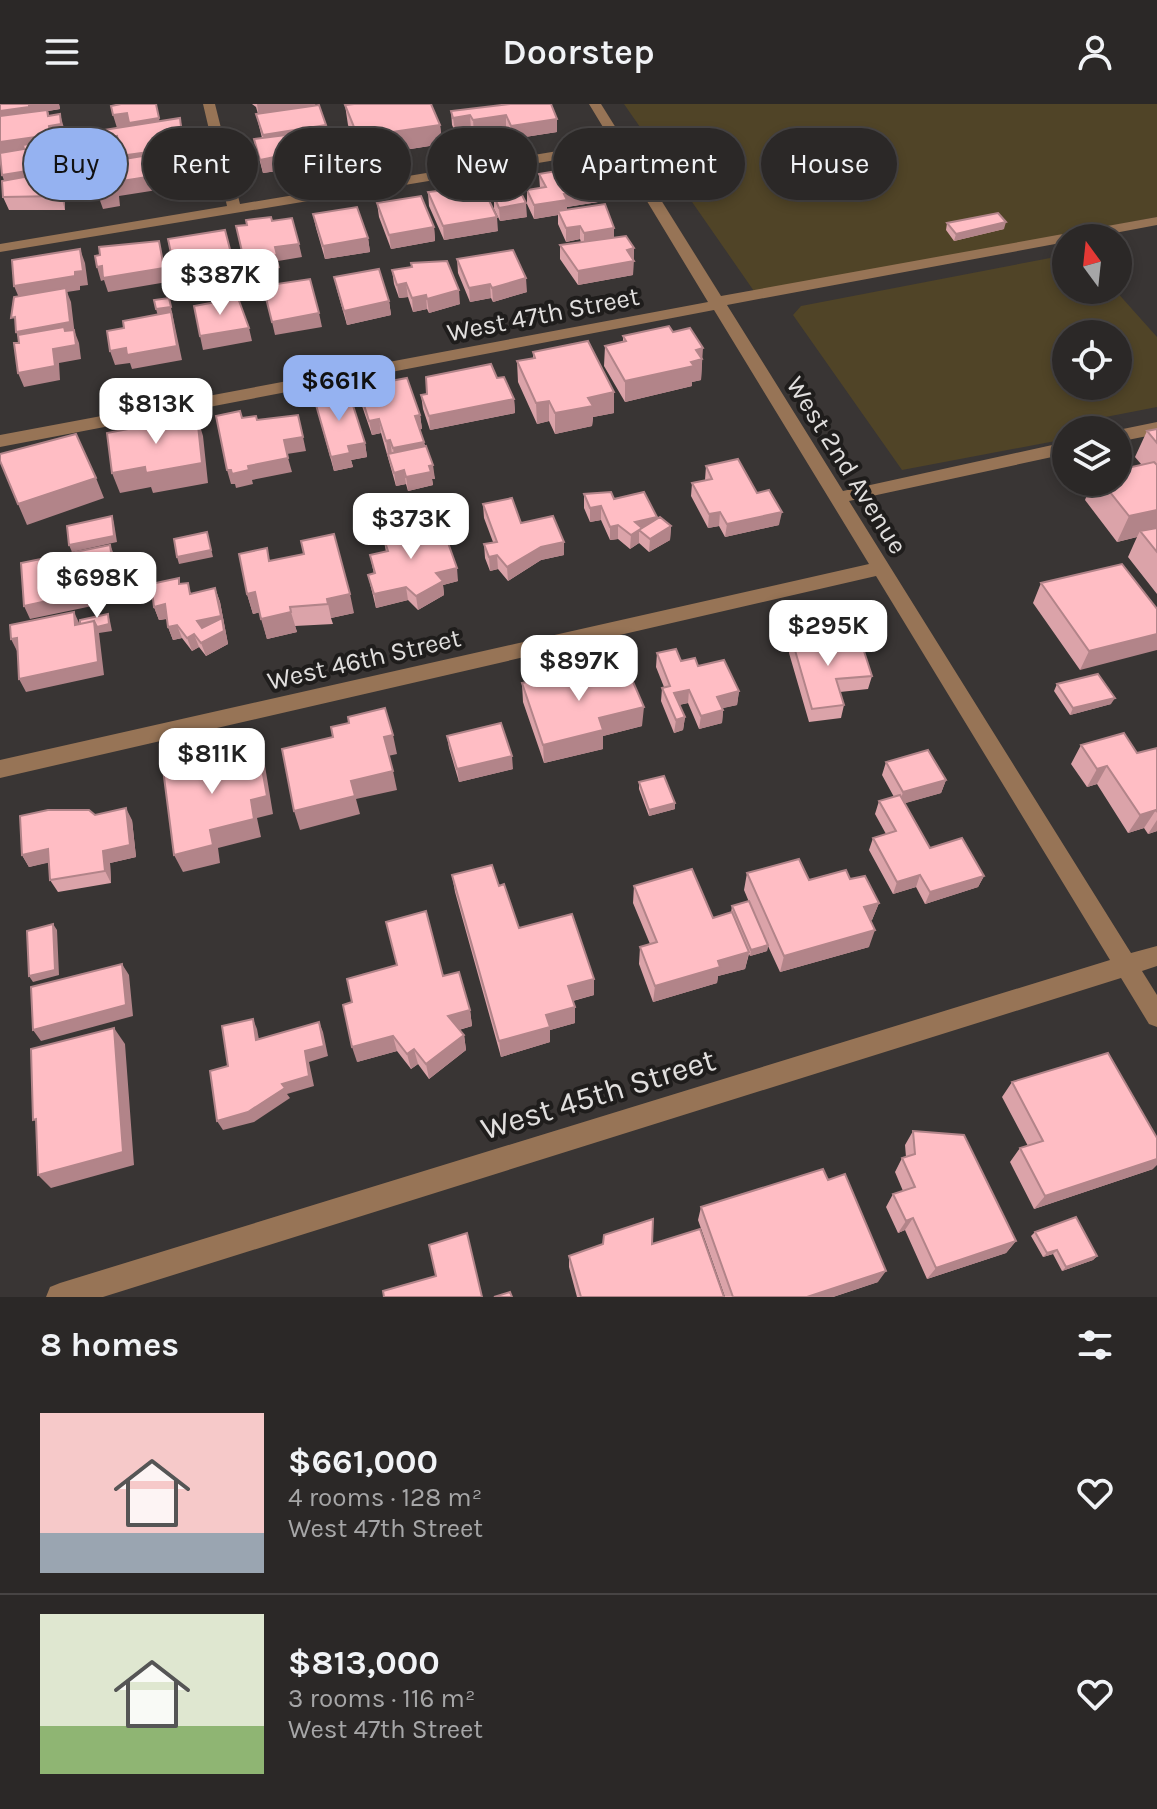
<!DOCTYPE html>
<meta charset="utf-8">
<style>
body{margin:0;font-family:Karla,sans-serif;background:#373433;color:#f1f3f6;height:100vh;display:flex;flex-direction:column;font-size:30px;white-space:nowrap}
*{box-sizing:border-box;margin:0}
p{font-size:26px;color:#a6a6a7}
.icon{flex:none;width:44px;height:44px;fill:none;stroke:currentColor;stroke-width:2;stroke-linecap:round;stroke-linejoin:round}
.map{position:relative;height:1193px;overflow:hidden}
.details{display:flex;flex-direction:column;background:#2b2827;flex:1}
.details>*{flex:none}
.banner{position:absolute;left:24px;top:24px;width:1110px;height:72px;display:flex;gap:16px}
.needle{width:52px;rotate:345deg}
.controls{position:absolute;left:1052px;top:120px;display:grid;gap:16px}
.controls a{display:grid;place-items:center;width:80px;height:80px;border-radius:50%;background:#2b2827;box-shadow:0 4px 12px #0003,0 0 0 2px #474444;font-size:40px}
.price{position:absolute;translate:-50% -68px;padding:0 18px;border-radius:16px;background:#fff;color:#222;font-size:26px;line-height:52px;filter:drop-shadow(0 2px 4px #0008)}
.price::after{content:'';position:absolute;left:50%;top:48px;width:24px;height:18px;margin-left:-12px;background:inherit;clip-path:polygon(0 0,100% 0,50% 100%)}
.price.on{background:#95b2f1;color:#111}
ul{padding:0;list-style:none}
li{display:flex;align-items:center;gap:24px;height:200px;padding:0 40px}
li+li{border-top:2px solid #474444}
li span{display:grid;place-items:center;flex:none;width:224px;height:160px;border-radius:0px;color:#555}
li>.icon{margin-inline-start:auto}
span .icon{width:96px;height:96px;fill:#fffc;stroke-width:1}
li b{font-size:34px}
h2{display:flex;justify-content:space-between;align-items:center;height:96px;padding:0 40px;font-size:34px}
.pill{padding:0 28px;border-radius:36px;background:#2b2827;box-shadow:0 4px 12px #0003,0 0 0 2px #474444;font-size:28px;line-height:72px}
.pill.on{background:#95b2f1;color:#111}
header{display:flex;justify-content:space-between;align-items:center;height:104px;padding:0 40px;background:#2b2827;font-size:36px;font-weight:600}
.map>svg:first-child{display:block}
</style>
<header><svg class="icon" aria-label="menu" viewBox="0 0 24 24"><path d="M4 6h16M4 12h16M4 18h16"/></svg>Doorstep<svg class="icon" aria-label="person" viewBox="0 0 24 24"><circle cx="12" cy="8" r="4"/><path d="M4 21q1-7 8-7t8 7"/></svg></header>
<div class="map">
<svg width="1157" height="1193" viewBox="0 0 1157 1193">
<rect width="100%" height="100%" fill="#393534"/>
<path fill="#504427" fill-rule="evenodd" d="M624,0H1157V113L756,190Z
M1066,151V186H1115L1157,233V303L1090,316L1096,326H1066V335L902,366L793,211L801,202ZM1066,230H1118V282H1066Z"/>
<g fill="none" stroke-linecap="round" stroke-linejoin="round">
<path fill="#977456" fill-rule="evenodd" d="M203,0H215L240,100L612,38L589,0H601L721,192L1157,113V121L1088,134H1066V138L727,201L843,387L1066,338V350L849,397L1131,849L1157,842V862L1142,867L1157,891V923L1149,920L1121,874L103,1193H46L50,1183L60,1179L1110,856L876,472L0,674V656L869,460L714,206L0,343V331L708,198L616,46L0,148V140L227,102Z
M1157,318V330L1118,338V326Z"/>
</g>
<path fill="#dba3a9" d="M0,0H59L60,5L48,7L49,12L64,24L65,33L53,35L62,49L64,64L49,66V68L74,64L79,77L80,87L64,90L65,106H9L3,93L4,76Z
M252,0H315L328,35L313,37L317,47L319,61L278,70L277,67L263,69L254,35L262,34L256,10H258L256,3Z
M502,0H551L557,15V28L512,35L506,25L474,30L471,25L455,27L452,21L451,7L503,1Z
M345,1L440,21L442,40L360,53L348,21Z
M539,70L599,84L598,98L567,103V106L614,124V133L634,144L633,171L578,181L560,155V141L581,138L580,135L566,138L558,120V111L534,115L527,100V86L540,84Z
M428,88L498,127L444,136L429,102Z
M494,92L527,113L500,117L494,105Z
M377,99L434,123L435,137L391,145L379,113Z
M313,110L368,134L370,148L325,155L316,124Z
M947,119L1004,125L954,137L946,126Z
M457,155L527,188L493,198L491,194L470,198L458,169Z
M411,159L460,200L429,209L427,205L413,208L408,193L399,194L394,180L392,166L411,163Z
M334,173L389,197L391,211L347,221L337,186Z
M673,228L702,255L701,276L692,278V282L625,298L604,262L605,242L623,238V232Z
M533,248L614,309L593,313L592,322L555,330L549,317L537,320L518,278L517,257L533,254Z
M497,274L514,295L515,309L430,326L423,305L421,291Z
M369,281L420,311L422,325H420L435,375H432L433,381L408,387L406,380L396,382L381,329L372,331L362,302L360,288L369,286Z
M314,294L365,339L367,353L351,356L353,363L334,367Z
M1157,325V490L1128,453L1137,433L1117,438L1085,396L1092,378H1118L1141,360L1135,353L1147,327Z
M706,362L757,389L779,421L725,433L719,422L708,424L691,392L692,379L705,376Z
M584,390L614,395L657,413L656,415L671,422L670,436L649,448L639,439L630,445L618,435L610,436L601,416L590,418L584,404Z
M483,400L564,438V451L541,456L508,477L498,465L490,467L485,454L484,440L493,438L484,414Z
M383,432L441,438L458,477L443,481L444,491L418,506L408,496L376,504L368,471L374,470L370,451L386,448Z
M270,457L354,509L331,514L333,520L295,522L297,528L267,535L260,508L253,510L247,490Z
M1041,479L1157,505L1080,566L1033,499Z
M181,480L192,490L215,484L220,498L228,540L206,552L199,543L192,547L182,534L173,536L168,523L167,515L159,516L154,503Z
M792,536L836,543L872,572L868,585L840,588L844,601L841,614L809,618L789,549Z
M657,549L698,562L739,587L737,601L722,604L723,606L722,619L699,625L688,599L679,601L685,613L683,626L674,629L661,597L662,584L664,583L656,563Z
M522,579L642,622L603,632V645L544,659L523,598Z
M1057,580L1111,600L1070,611L1054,587Z
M447,632L513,665L459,678L449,644Z
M1081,641L1137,649L1157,644V727L1148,730L1144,724L1128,729L1097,680L1087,683L1071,660Z
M886,658L946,676L941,689L905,699L930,744L984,772L978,783L925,800L916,783L893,790L869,746L873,734L886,730L875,710L879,697L894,693L882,671Z
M639,678L675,705L649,712L639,685Z
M95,711L132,716L136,753L110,759L111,779L58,788L50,776L49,758L29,763L22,751Z
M747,769L809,776L850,775L879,799L872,816L870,817L869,843L780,868L768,842L767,847L750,852L749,850L745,865L718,872L717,879L653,898L639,860L640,843L650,840L633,799L634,782L713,814L731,809L732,802L749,798L744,786Z
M452,771L499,782L519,824L594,875V891L573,897L575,919L550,926V938L501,953L455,788Z
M443,872L470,906L472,922L459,926L464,931L466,946L429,975L418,960L411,965L397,947L357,958Z
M1012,978L1153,1065L1034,1105L1010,1058L1020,1044L1028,1042L1002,993Z
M913,1027L1016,1137L1006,1149L927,1175L905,1126L898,1129L886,1103L893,1090L903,1087L895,1068L902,1054L906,1053L905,1041Z
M701,1103L878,1178L833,1193H725L698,1116Z
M1035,1128L1097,1152L1093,1156L1062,1167L1053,1150L1043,1153L1031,1132Z
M652,1140L724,1193H577L569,1163V1152Z"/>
<path fill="#b28489" d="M29,0H59L60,5L48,7L51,19L60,10L64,24L65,33L53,35L54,45L0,53V38L3,20L0,11V2Z
M156,0L162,28L117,24L113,11Z
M257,0H315L316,5L259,14Z
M470,11L471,25L455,27L453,14Z
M506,11V25L474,30L473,16Z
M180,14L185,37L171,39L173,51H187L190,65L167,68L170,84L119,92L120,102L103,105L98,91L115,78L124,66L120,52L162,39L167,25Z
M557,15V28L512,35L511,22Z
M326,21L328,35L265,44L263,31Z
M440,21L442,40L360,53L358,33Z
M117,32L121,46L103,50L105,67L94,68L89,55L99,36Z
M57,35L62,49L64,64L49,66L51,77L7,84L2,71Z
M317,47L319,61L278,70L276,56Z
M275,53L277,67L263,69L260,56Z
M74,64L79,77L80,87L64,90L65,106L61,92L59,76Z
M599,84L598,98L567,103V109L558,107V111L534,115V101L564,90Z
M526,99L527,113L500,117L499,104Z
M497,113L498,127L444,136L443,122Z
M1006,118L1004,125L954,137L956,130Z
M580,122V135L566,138V124Z
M434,123L435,137L391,145L389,131Z
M614,124V137L584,142V129Z
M368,134L370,148L325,155L323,142Z
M159,137L167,178L108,188L104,176L101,177L97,163Z
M299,140L302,153L278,157L280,164L247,170L244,156L275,143Z
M634,144L633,171L578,181V167L627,146Z
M80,145L85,159L88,181L80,182V186L67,188L71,198L75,232L22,242L16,228L20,196L14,182Z
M232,153L235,166L215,170L212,156Z
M213,162L217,176L178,182L175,168Z
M526,174L527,188L493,198L492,184Z
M229,179L231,186L213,188L212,181Z
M406,179L408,193L399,194L397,181Z
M490,180L491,194L470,198L469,184Z
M459,186L460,200L429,209L427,195Z
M426,191L427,205L413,208L412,194Z
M169,194L182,256L132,265L130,259L115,261L110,247L158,212L156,205Z
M389,197L391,211L347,221L344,207Z
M319,209L322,223L275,231L272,218Z
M249,224L252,237L203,246L200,232Z
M74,226L79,239L81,255L59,259L60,276L24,283L18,269L53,245Z
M703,244L701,276L692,278V282L625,298V277L696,246Z
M614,288V309L593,313L592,322L555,330V309L588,294Z
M514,295L515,309L430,326L429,312Z
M549,297V317L537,320L536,299Z
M420,311L422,325L417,326L415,312Z
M197,312L203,332L208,379L153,389L151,383L120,389L112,369Z
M379,315L381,329L372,331L369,317Z
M303,333L306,347L287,350L284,336Z
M390,336L392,350L388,351L386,337Z
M424,338L426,352L395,358L393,344Z
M365,339L367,353L351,356L353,363L334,367L331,353L348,342Z
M288,354L292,368L252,376L253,380L236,384L235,380H231L227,366Z
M433,361L435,375H432L433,381L408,387L406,373L429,362Z
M404,366L406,380L396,382L394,369Z
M96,374L104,394L27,421L18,400Z
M601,402V416L590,418V404Z
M1157,406V429L1140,427L1137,433L1117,438L1129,412Z
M720,408L719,422L708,424L709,410Z
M782,408L779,421L725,433L727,420Z
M112,412L114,419L117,438L72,448L69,441Z
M657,413L656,427L639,426V439L630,445L631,431L635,418Z
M618,421V435L610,436V423Z
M671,422L670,436L649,448L650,435Z
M207,428L213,453L179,460L177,453Z
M564,438V451L541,456L508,477L507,463L541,443Z
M110,441L116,455L121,496L30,515L24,502Z
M497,451L498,465L490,467L489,453Z
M457,464L458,477L443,481L444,491L418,506L416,492L436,469Z
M406,483L408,496L376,504L374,490Z
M215,484L220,498L228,540L206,552L201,539V531L197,517Z
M255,488L261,508L253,510L247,490Z
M350,490L354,509L331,514L327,495Z
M165,500L170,514L159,516L154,503Z
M74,508L80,521H75Z
M291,508L297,528L267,535L261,515Z
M108,510L110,517L112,527L99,529L104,571L26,588L19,575L94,517Z
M177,521L182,534L173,536L168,523Z
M194,530L199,543L192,547L187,534Z
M1157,530V546L1080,566L1089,547Z
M17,534L18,549L11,535Z
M689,586L688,599L673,602L674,589Z
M739,587L737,601L715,606L717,593Z
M1115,594L1111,600L1070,611L1073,604Z
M644,603L642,622L603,632V645L544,659L543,641L599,614Z
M723,606L722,619L699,625L701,612Z
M685,613L683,626L674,629L676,616Z
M393,631L397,650L388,652L384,633Z
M258,643L265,662L273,710L257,714L261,733L218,744L220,759L183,768L174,751L251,696Z
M512,652L513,665L459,678L457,665Z
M1107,662L1097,680L1087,683L1097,665Z
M393,667L397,686L356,695L360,710L300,726L294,707L351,677Z
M946,676L941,689L899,701L903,688Z
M675,699V705L649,712V706Z
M126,704L132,716L136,753L110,759L111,779L105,767L103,747Z
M1156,706L1144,724L1128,729L1140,711Z
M1157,716V727L1148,730Z
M48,745L56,757L29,763L22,751Z
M920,771L916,783L893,790L897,778Z
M984,772L978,783L925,800L930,788Z
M879,799L872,816L858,820L864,803Z
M53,820L57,826L59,871L33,878L29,872Z
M875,826L869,843L780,868L784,852Z
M768,841L767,847L750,852L751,846Z
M749,848L745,865L718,872L717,879L653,898L655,882L718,857Z
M122,860L129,871L133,912L41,937L33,926Z
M594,875V891L568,898V882Z
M575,903V919L550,926V938L501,953L499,937L546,911Z
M470,906L472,922L451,928L448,912Z
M253,915L257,925L261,946L256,936Z
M319,918L323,928L328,952L309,958L314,982L287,990L290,994L254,1018L223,1026L217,1017L282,980L305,947Z
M114,924L125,940L134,1061L51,1084L38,1071Z
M464,931L466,946L429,975L426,960Z
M393,932L397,947L357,958L352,943Z
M414,945L418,960L411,965L407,950Z
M1157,1055V1061L1153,1065L1034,1105L1045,1092Z
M913,1114L905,1126L898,1129L906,1117Z
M1016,1137L1006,1149L927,1175L936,1164Z
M1057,1146L1053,1150L1043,1153L1047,1149Z
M1097,1152L1093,1156L1062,1167L1066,1163Z
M886,1167L878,1178L833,1193H807Z"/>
<path fill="#ffbdc4" stroke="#b28489" stroke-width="2" d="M0,0H29V3L0,7Z
M121,0H156L159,14L129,19L127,9L113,11L111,2Z
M354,0H431L440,21L358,33L345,1Z
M510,0H551L557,15L511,22L506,11L473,16L470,11L453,14L451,7Z
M319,1L326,21L263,31L256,10Z
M47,6L48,12L60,10L61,20L49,22L50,31L0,38V12Z
M180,14L181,23L167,25L170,38L162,39L163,46L120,52L117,32L99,36L101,53L89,55L86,34H92L91,28Z
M310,28L317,47L276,56L275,53L260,56L254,35Z
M57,35L59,50L45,53L46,64L2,71L0,49L24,45L23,41Z
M185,45L187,51L163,55L166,70L115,78L116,88L98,91L94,60Z
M586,62L599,84L564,90L567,96L534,101L527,86L546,83L539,70Z
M74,64L76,74L59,76L61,92L3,93L2,77Z
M482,82L497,113L443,122L428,88Z
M520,87L526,99L499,104L494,92Z
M421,92L434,123L389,131L377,99Z
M605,100L614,124L584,129L580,122L566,124L558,107Z
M357,103L368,134L323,142L313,110Z
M998,109L1006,118L956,130L947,119Z
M271,113L272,117L292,114L299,140L275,143L277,151L244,156L236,122L247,121L246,116Z
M225,126L232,153L212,156L213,162L175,168L168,135Z
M626,132L634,144L627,146L634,157L578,167L560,141Z
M159,137L164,164L103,174L102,162L97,163L95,152L100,151L99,143Z
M80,145L83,167L75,168V172L14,182L12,156Z
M513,146L526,174L492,184L490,180L469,184L457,155Z
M447,157L459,186L427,195L426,191L412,194L406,179L397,181L392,166L412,163L411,159Z
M379,165L389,197L344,207L334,173Z
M227,170L229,179L212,181L210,172Z
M310,175L319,209L272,218L264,186L271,185L270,181Z
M66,184L70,218L16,228L15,213L11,214L14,193Z
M169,194L171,203L156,205L154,196Z
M238,194L249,224L200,232L194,202Z
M171,208L177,242L127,251L126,244L110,247L107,227L124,224L123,217Z
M669,222L673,228L690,224L703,244L696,246L702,255L691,258L694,262L625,277L605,242L626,237L623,232Z
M64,223L65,227L74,226L76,241L53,245L55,262L18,269L14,239H19L18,231Z
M588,237L614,288L588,294L593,302L555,309L549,297L536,299L517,257L535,254L533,248Z
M491,260L497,274L504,273L514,295L429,312L421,291L427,290L426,273Z
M407,274L420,311L415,312L424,338L393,344L390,336L386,337L379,315L369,317L360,288L370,286L369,281Z
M349,289L365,339L348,342L350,349L331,353L314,294Z
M240,307L242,314L256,312L257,316L298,311L303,333L284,336L288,354L248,362L249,366L232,370L231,366H227L216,312Z
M197,312L202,359L146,369L145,363L112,369L107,329Z
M1157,325V339L1147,327Z
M76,330L96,374L18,400L0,357V350Z
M426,342L433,361L429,362L431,368L406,373L404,366L394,369L388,350Z
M738,355L757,389L769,386L782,408L727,420L720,408L709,410L692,379L712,375L706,362Z
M1154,358L1157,361V406L1129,412L1102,378H1118V366Z
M611,388L614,395L644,388L657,413L635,418L642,424L631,431L618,421L610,423L601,402L590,404L584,390Z
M512,394L521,419L553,412L564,438L541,443L507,463L497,451L489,453L484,440L497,438L483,400Z
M112,412L114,432L69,441L67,422Z
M660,413L671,422L650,435L639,426Z
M434,420L441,438L447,436L457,464L436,469L443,477L416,492L406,483L374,490L368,471L375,469L370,451L388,447L383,432Z
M1157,424V448L1140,427Z
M207,428L211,446L177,453L174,435Z
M334,430L350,490L327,495L328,500L290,503L291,508L261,515L255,488L247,490L239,450L267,444L269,457L304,450L301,437Z
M110,441L116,482L24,502L21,459Z
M1122,460L1157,505V530L1089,547L1041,479Z
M179,474V480L188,479L190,490L215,484L221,512L197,517L202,524L222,514L224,527L201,539L194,530L187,534L177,521L168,523L165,500L154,503L151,480Z
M74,508L75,521L94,517L98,558L19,575L17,534L11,535L10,521Z
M108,510L109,520L97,523L94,517L80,520V516Z
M833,532L836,543L862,541L872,572L836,575L844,601L812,605L792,536Z
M676,545L681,557L695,554L698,562L724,556L739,587L717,593L723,606L701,612L689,586L674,589L685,613L676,616L662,584L670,582L657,549Z
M627,564L644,603L599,614L603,626L543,641L522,579L573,568L576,576Z
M1098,570L1115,594L1073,604L1057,580Z
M385,604L393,631L384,633L393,667L351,677L355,692L294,707L282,645L333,633L331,623L349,619L348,613Z
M501,619L512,652L457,665L447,632Z
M1124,629L1137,649L1157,644V708L1156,706L1140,711L1107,662L1097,665L1081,641Z
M258,643L267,692L251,696L254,715L210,726L213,741L174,751L163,665Z
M928,646L946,676L903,688L886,658Z
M664,672L675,699L649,706L639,678Z
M900,691L930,744L962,734L984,772L930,788L920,771L897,778L873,734L896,727L879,697Z
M126,704L130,741L103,747L105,767L50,776L48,745L22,751L20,712L48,706H89L95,711Z
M799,755L809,776L846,766L850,775L865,772L879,799L864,803L875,826L784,852L747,769Z
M492,761L499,782L504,780L519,824L572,810L594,875L568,882L575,903L546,911L550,923L499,937L452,771Z
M692,765L713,814L732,808L749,848L718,857L720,863L655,882L640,843L657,838L634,782Z
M749,797L768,841L751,846L732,802Z
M426,807L443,872L459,868L470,906L448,912L464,931L426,960L414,945L407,950L393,932L352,943L343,901L352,898L347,875L397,861L386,818Z
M53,820L55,866L29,872L27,827Z
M122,860L126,901L33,926L31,883Z
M253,915L256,936L319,918L324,942L305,947L309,972L282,980L285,984L248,1008L217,1017L210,967L228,962L222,922Z
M114,924L123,1048L38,1071L36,1015L33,1016L31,945Z
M1108,949L1157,1034V1055L1045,1092L1020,1044L1043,1037L1012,978Z
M913,1027L964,1031L1016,1137L936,1164L913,1114L906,1117L893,1090L915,1083L902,1054L915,1050Z
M823,1065L828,1076L845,1070L886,1167L807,1193H733L701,1103Z
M1076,1113L1097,1152L1066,1163L1057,1146L1047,1149L1035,1128Z
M653,1115L652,1140L700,1125L724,1193H581L569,1152L603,1140L604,1131Z
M467,1129L482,1193H384L383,1187L436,1172L429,1141Z
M510,1188L512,1193H494Z"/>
<g text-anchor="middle" stroke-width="8" stroke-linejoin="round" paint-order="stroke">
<g font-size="26" fill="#e1dfde" stroke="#1f1d1c">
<text transform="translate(543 210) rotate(-11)" y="9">West 47th Street</text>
<text transform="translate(847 361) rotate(58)" y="9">West 2nd Avenue</text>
<text transform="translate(364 555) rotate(-13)" y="9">West 46th Street</text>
</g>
<g font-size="32" fill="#e1dfde" stroke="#1f1d1c">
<text transform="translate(598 990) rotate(-17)" y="11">West 45th Street</text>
</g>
</g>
</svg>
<div class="controls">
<a><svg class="needle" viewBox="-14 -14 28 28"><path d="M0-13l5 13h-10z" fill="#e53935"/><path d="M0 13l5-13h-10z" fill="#a6a6a7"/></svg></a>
<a><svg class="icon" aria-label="locate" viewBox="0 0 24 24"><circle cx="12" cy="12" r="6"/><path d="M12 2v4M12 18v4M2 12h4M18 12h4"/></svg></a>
<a><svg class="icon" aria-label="layers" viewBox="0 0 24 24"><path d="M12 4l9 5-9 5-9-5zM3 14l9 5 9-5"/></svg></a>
</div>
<b class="price" style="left:220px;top:213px">$387K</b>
<b class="price on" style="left:339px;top:319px">$661K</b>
<b class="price" style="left:156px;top:342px">$813K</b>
<b class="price" style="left:411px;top:457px">$373K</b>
<b class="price" style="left:97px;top:516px">$698K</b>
<b class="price" style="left:828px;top:564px">$295K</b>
<b class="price" style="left:579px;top:599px">$897K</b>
<b class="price" style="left:212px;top:692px">$811K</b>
<div class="banner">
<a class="pill on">Buy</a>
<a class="pill">Rent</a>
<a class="pill">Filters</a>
<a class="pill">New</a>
<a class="pill">Apartment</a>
<a class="pill">House</a>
</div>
</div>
<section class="details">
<h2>8 homes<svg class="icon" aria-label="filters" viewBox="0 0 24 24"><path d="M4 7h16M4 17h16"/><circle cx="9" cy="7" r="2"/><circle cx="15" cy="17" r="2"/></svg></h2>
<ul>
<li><span style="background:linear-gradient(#f6c9c9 75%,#9aa5b1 0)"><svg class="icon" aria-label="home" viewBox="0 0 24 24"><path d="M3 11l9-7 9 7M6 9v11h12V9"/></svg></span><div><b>$661,000</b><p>4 rooms · 128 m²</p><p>West 47th Street</p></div><svg class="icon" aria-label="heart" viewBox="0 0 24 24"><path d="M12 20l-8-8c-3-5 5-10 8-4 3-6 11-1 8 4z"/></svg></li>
<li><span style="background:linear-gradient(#dfe7d0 70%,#8fb573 0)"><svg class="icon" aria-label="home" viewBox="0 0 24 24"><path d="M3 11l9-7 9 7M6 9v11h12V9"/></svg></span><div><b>$813,000</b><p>3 rooms · 116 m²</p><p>West 47th Street</p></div><svg class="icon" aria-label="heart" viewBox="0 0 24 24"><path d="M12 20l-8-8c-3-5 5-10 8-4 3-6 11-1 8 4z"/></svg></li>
</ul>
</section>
